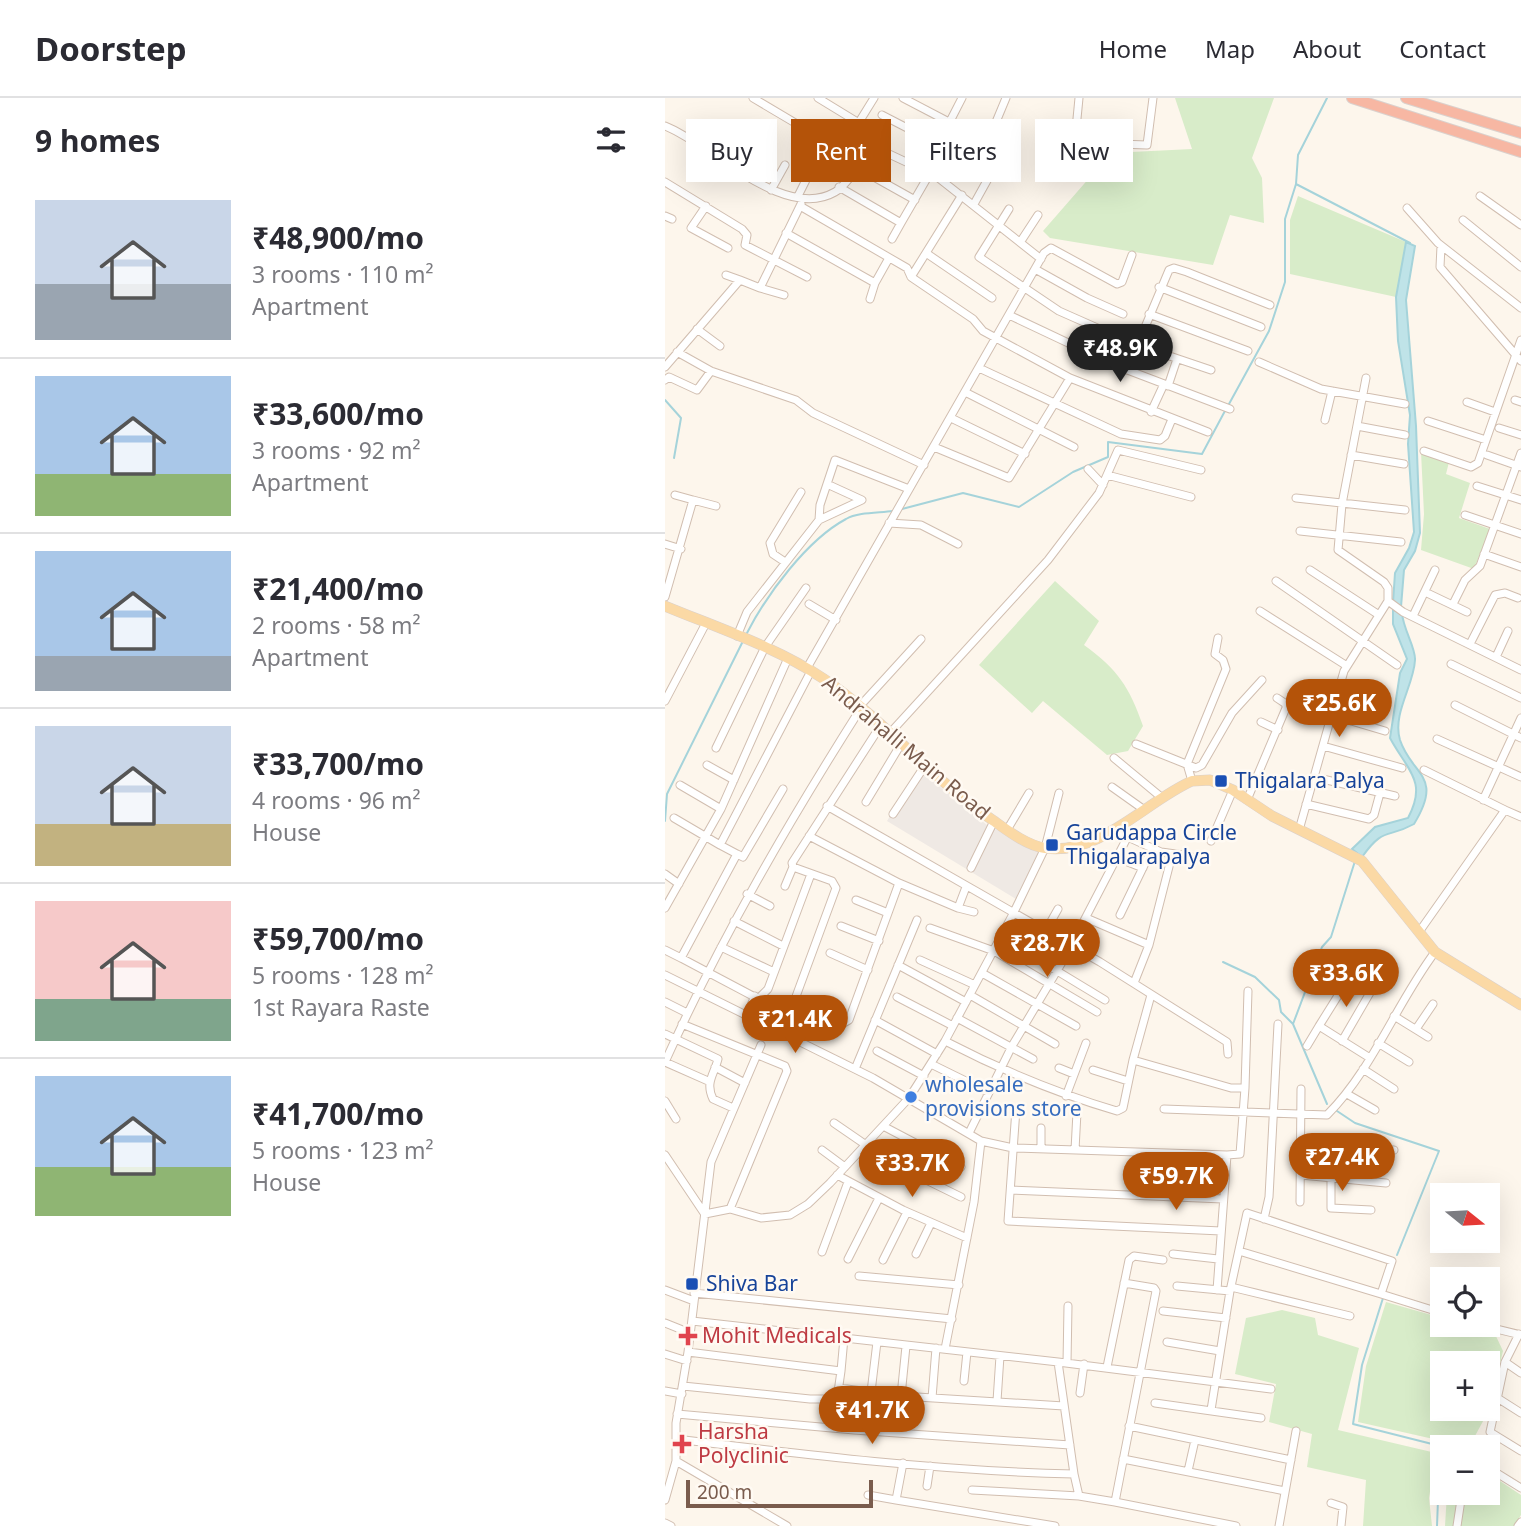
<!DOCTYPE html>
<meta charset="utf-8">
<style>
body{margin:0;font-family:"Noto Sans",sans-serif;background:#f2f2f3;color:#2b2b33;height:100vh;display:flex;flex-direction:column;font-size:26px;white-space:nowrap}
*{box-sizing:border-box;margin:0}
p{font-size:23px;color:#7c7c81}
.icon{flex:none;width:38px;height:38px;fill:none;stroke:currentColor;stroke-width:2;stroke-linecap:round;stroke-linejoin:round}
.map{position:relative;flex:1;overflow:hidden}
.sheet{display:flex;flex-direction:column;background:#fff;width:665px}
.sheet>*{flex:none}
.banner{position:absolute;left:21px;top:21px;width:665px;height:63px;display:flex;gap:14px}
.needle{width:46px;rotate:108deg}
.fabs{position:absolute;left:765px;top:1085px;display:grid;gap:14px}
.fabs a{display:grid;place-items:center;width:70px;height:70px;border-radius:0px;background:#fff;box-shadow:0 7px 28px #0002;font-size:35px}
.scale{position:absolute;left:21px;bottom:18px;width:187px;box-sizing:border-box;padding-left:7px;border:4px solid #7a5c4d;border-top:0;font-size:19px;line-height:24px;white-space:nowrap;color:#7a5c4d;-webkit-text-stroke:5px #fffaf3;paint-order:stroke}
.price{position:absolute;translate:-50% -60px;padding:0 16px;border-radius:24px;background:#b45309;color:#fff;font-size:23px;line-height:46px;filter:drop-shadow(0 2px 4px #0008)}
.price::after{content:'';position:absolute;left:50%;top:42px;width:21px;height:16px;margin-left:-10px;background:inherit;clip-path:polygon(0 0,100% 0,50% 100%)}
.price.active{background:#222;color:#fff}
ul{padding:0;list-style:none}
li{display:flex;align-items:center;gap:21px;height:175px;padding:0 35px}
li+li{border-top:2px solid #e1e1e2}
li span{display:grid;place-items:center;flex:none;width:196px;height:140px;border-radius:0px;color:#555}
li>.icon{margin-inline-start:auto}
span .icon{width:84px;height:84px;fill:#fffc;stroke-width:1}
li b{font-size:30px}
h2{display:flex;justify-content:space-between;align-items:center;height:84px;padding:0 35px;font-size:30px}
.tag{padding:0 24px;border-radius:0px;background:#fff;box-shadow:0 7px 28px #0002;font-size:24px;line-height:63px}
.tag.active{background:#b45309;color:#fff}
header{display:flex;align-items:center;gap:42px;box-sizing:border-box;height:98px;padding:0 35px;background:#fff;border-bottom:2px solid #e1e1e2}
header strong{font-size:33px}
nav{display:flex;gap:38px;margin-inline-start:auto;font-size:24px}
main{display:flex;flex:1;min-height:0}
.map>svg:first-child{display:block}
</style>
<header>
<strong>Doorstep</strong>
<nav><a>Home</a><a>Map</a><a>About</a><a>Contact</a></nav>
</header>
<main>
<section class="sheet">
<h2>9 homes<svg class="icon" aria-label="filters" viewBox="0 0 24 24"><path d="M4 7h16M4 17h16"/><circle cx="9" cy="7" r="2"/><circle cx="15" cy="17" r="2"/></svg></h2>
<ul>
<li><span style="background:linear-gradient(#c9d6e8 60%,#9aa5b1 0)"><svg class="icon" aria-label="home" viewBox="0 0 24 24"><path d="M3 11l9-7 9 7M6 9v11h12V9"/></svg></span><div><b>₹48,900/mo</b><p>3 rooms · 110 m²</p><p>Apartment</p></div></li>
<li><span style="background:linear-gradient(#a9c7e8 70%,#8fb573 0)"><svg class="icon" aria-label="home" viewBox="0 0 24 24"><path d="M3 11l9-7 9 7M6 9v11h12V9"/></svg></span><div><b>₹33,600/mo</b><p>3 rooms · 92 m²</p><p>Apartment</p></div></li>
<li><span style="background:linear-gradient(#a9c7e8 75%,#9aa5b1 0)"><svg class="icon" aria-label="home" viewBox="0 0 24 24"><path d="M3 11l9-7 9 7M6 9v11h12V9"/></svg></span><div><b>₹21,400/mo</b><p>2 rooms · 58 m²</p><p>Apartment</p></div></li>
<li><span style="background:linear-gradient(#c9d6e8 70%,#c2b280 0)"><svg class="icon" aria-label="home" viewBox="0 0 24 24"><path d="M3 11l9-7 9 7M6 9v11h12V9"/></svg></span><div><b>₹33,700/mo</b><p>4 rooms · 96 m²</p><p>House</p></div></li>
<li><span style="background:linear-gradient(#f6c9c9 70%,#7fa58c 0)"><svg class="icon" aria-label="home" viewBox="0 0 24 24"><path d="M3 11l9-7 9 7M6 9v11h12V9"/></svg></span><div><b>₹59,700/mo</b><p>5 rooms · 128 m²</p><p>1st Rayara Raste</p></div></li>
<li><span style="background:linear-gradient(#a9c7e8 65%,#8fb573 0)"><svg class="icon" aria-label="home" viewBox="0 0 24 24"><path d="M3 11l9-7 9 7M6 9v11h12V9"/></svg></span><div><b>₹41,700/mo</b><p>5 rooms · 123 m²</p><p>House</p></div></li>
</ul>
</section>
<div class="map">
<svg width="856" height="1428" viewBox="0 0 856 1428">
<rect width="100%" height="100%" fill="#fdf6ec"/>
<path fill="#efe9e4" d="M253,671L322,727L375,753L351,801L222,723Z"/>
<path fill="#d8ecc9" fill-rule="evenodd" d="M510,0H609L587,60L597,80L599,125L565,117L548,167L385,140L378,133L446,55L527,51Z
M633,98L741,144L731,199L625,176V122Z
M756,354L784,364L781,376L805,385L794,420L825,431L809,471L756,452L759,416Z
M390,483L434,523L419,547C453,572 464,588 478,628L463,653L442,657L378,603L367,615L314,567Z
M721,1204L777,1220V1227H798L830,1236L838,1253L823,1314L804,1349L693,1324L701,1268ZM822,1265V1311H777V1265Z
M617,1212L650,1220L653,1237L694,1250L673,1332L771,1355L764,1400L767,1428H698L701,1382L642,1369L647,1336L604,1324L611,1286L570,1276L581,1220Z
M823,1375L856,1397V1417L849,1428H780L782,1395H822Z"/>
<path fill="#bfe3e8" stroke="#a5d3da" stroke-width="2" d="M741,144L750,148L741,202L751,328L755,435L750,453L739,472L736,509L728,505L730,475L744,450L749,434L743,346L745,317L733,243L731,199Z
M728,512L737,515C738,531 751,550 750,562C749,587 727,616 735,642C747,678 779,677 749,726C722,741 719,728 697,759L687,751L710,729L743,720C763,683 742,672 725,640L735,575L742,561L728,526Z"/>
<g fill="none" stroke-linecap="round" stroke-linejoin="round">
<path stroke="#a5d3da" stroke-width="2" d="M662,0L633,57L631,86L745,145
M0,302L16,320L9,360
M564,306L604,233L620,184V121L631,86
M237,411L298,395L354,409L408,374L443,359V344L537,356L561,311
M82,535C102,496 142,442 181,421C193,414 214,415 228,413
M0,723L2,696L78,543
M558,864L590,879L614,902L616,914L628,926L662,1006
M628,926L657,849L666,839L690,763
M672,1013L690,1025L774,1053L732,1157
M718,1200L697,1267L688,1326L775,1348L772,1428"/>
<g stroke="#d1beb0" stroke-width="9">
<path id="minor" d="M88,0L196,64
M153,0L194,25
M238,0L284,24
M414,0L411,31L425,45L482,47L488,0
M217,17L273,46
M0,28C45,45 118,124 170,94C181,88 200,59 207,48L271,78L376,161
M207,48L190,38L191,29L209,0
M64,67L77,42
M191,69L250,102
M260,72L297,0
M79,76L100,38
M0,84L77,131L82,137L80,147L142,179
M174,89L236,125L265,75
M106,92L120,67
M133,98L151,62
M815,98L856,127
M309,106L324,79L326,36L341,0
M41,108L26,130L63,150
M135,108L242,170L246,179L308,221L318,233L405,280
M742,110L773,145L856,210
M344,111L314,159L394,213L446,236
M0,118L7,121
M798,122L856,169
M121,135L210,185L224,160
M227,141L236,125
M356,143L373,117
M776,148L775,169L856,263
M261,155L327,200
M370,171L422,200L458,216
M61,177L75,182
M246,179L297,97
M494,189L596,229
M95,190L119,197
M205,201L210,185
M484,216L583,253
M344,217L452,268L565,311
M32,231L55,248
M472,247L546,272
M12,254L46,273L131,302L148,315L259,367
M594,264L656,291L740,306
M0,269L75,182L95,190L136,106
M314,270L456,336L495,342L500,338L507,321
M462,272L504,172L509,170L522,174L605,207
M0,282L4,279L32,292L46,273
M503,288L512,261
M300,294L409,349
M850,302L856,304
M802,304L830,314
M486,314L499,286
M286,320L360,356
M660,322L667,293
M763,323L821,342
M692,328L740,337
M834,330L856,337
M269,349L344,380L405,280L543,334
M759,353L806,369L813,365L856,242
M686,357L739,366
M822,357L856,369
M423,371L438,387
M442,377L526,399
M812,388L856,402
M631,400L740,412
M28,402L51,408
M800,417L856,436
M154,422L197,402L162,386
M224,425L256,427L293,446
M635,433L736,444
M0,446L16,451
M819,456L856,469
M120,464L108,456L105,445L136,394
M645,472L714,517
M611,483L732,567
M760,494L802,514
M0,499L28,402L10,397
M723,503L738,514L856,572
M144,506L171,522
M788,506L800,482L815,468L856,355
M595,513L682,568
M748,518L770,472
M72,538L82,514L154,422L155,407L170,362L244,391
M805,546L830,497L840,495L853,500
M831,559L843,533
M786,566L856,600
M142,570L379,155L386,150L452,186L457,184L467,157
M638,594L669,609
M0,603L41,525
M790,607L856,640
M194,609L256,541
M666,617L720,633
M596,624L613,632
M225,635L383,462L434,395L453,352L536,372
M772,641L856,679
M471,646L531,670L537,667L567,615L597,582
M658,648L737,670
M51,650L100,549L141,490
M449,660L496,699
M42,667L69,682
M759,672L840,712
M649,679L730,698
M527,683L522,666L561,571L558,562L550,556L553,540
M15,687L56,711
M447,689L478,711
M582,702L621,610V606L612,600
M818,702L856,620
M201,704L236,646
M641,706L704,721L709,717L715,695
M162,708L435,864L562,944L563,956
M228,716L259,669
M9,720L55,747
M342,732L364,695
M447,732L496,754L525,758
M634,732L679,573L723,503V490L719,484L673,452L677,406L701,280
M546,743L568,692
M72,756L78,759L118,691
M453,760L478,770
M306,770L329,723
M0,776L14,786
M234,785L293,810L301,789
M120,788L128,769
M82,796L105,808
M191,802L223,815
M0,810L56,711L123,560
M293,810L309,814
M455,817L487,751
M421,820L484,847
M69,823L118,848
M176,828L214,843
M265,830L329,853L432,914
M380,834L393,811
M754,834L840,712L856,719
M336,839L440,902
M56,849L109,874
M0,852L16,860L72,756L55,747L146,573
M165,855L203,872
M16,860L118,914L126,912L171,790L167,783L128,769L127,765L216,627
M255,862L310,887
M233,867L301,904
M317,875L411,928
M0,877L208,980L316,1043L348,1050L562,1057
M469,885L484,847L507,757
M305,897L390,946
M486,897L468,962L566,990H580L575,1056L562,1057L552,1192
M232,899L288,928
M94,900L103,891L146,776
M0,904L22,915
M83,914L90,898
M729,918L763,939
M292,920L368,961
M210,922L272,956
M17,926L120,968L122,973L65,1111
M654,928L684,880
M751,931L768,906
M0,936L53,961C49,977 40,984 48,1001L68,1010
M132,943L145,912L177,926L184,922L234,785L144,738
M280,943C336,972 391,995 452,1013L458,1010L468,962
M677,943L706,893
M713,945L744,964
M642,948L654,928L705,960
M212,953L259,978
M266,966L323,994
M50,969L80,985
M394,970L409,976
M190,971L252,822
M698,971L729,991
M428,972L463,983
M43,983L0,964C56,840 123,725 196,610
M580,990L583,893
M682,996L710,1012
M401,998L421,945
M0,1003L11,1021
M351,1011L343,1123L556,1133
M499,1011L662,1017C708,971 731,906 770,854
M169,1025L201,1047
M218,1028L296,1069
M376,1030V1051
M304,1035L347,948L399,861L462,740
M637,1048L729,1052
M198,1051L296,1099
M157,1052L180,1069
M410,1052L412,1014
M0,1057L39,1115
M172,1077L238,1112L302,1140
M636,1077L721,1085
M666,1080V1110L706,1112
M346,1092L558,1101
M635,1104L636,991
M40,1116L65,1111L96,1120L125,1117L143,1106L165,1085L244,1000L280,943L348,816L380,750L394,695
M599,1121L604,1099L613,926
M157,1154L183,1084
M251,1156L266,1125
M508,1156L553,1161
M183,1161L214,1100
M218,1162L242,1114
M194,1178L294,1187
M512,1188L565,1193L546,1312
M566,1189L685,1218
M0,1192L29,1203
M565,1193L582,1115L727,1163L716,1196L574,1153
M29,1195L287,1221
M716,1196L777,1215
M498,1213L561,1220
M0,1225L25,1235
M815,1227L856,1237
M854,1236L840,1264L825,1334L856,1353
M502,1244L555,1253
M280,1251L309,1104L316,1043
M0,1256L22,1263
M393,1264L606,1291
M840,1264L856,1275
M402,1265L403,1208
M442,1269L464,1162L469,1158L498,1162
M176,1273L179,1240
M299,1283L302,1254
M18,1288L145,1301H172L176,1273L23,1254
M174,1290L236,1298L399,1308
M0,1293L17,1296
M206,1294L212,1244
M415,1295L419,1266
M236,1298L241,1248
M267,1300L271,1250
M834,1301L856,1315
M332,1303L335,1258
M490,1305L596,1320
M12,1316L189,1332L405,1347
M464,1328L626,1362
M11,1341C143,1357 275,1373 409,1376L393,1264L27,1223
M458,1361L620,1393
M11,1363L122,1428
M238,1365L231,1402L390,1428
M822,1369L856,1390
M523,1373L530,1342
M409,1376L414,1398L450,1404L491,1193L489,1190L459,1185
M262,1388L265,1368
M307,1392L414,1398
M203,1397L231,1402
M0,1402L11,1363V1325L23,1254L46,1064L96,947
M450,1404L571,1428
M666,1405L678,1409L676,1428
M0,1425L6,1428
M614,1428L631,1333
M792,1428L797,1395
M853,1428L856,1424"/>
</g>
<g stroke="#dad1cd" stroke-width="11">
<path id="major" d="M0,508C53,530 111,549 159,581C220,622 267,682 329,723C343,733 363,748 380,750C435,758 481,703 527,683L545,682L568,692L607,718L697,763L770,854L856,907"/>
</g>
<g stroke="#dad1cd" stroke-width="12">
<path id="highway" d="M687,0L856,54
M741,0L856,35"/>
</g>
<use href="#minor" stroke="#fff" stroke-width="7"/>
<use href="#major" stroke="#fbd9a5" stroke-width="10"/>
<use href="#highway" stroke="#f7b7a3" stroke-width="10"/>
</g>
<g fill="#1a4fb4" stroke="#fffaf3" stroke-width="2.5">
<rect x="549" y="676" width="14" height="14" rx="3.5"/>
<rect x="380" y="740" width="14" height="14" rx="3.5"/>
<rect x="20" y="1179" width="14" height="14" rx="3.5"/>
</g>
<circle fill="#3f7fe0" stroke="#fffaf3" stroke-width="2.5" cx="246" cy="999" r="7"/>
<g fill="#e0444e" stroke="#fffaf3" stroke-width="2.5">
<path d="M19.5 1227.5h7v7h7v7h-7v7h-7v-7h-7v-7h7z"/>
<path d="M13.5 1335.5h7v7h7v7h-7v7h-7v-7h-7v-7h7z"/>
</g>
<g text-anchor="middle" stroke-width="5" stroke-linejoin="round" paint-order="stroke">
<g font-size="21" fill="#7a5c4d" stroke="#fffaf3">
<text transform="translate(241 650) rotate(40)" y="7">Andrahalli Main Road</text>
</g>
<g font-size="21" fill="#164399" stroke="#fffaf3" text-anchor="start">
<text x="570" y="690">Thigalara Palya</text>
<text x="401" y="742">Garudappa Circle<tspan x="401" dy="24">Thigalarapalya</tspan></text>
<text x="41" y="1193">Shiva Bar</text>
</g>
<g font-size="21" fill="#366cbe" stroke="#fffaf3" text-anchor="start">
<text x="260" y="994">wholesale<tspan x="260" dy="24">provisions store</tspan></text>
</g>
<g font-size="21" fill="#be3a42" stroke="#fffaf3" text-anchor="start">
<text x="37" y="1245">Mohit Medicals</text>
<text x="33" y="1341">Harsha<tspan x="33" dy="24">Polyclinic</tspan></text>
</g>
</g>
</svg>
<div class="fabs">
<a><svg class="needle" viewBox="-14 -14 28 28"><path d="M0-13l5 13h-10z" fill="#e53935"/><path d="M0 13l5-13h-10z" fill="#7c7c81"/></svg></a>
<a><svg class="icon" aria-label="locate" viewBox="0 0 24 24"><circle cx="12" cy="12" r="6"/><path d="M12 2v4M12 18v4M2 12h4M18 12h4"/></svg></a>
<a>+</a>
<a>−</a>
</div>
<div class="scale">200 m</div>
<b class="price active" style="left:455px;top:286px">₹48.9K</b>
<b class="price" style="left:674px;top:641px">₹25.6K</b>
<b class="price" style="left:382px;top:881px">₹28.7K</b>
<b class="price" style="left:681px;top:911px">₹33.6K</b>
<b class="price" style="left:130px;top:957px">₹21.4K</b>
<b class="price" style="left:677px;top:1095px">₹27.4K</b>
<b class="price" style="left:247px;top:1101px">₹33.7K</b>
<b class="price" style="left:511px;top:1114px">₹59.7K</b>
<b class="price" style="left:207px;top:1348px">₹41.7K</b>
<div class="banner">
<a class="tag">Buy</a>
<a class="tag active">Rent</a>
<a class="tag">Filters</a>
<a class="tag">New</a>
</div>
</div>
</main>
